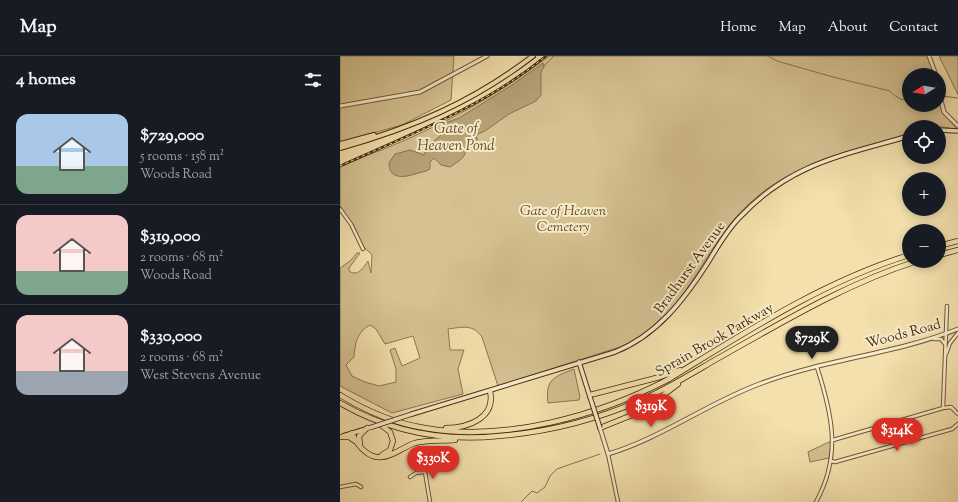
<!DOCTYPE html>
<meta charset="utf-8">
<style>
body{margin:0;font-family:"Sorts Mill Goudy",serif;background:#242831;color:#f1f3f6;height:100vh;display:flex;flex-direction:column;font-size:15px;white-space:nowrap}
*{box-sizing:border-box;margin:0}
p{font-size:13px;color:#9ea1a6}
.icon{flex:none;width:22px;height:22px;fill:none;stroke:currentColor;stroke-width:2;stroke-linecap:round;stroke-linejoin:round}
.map{position:relative;flex:1;overflow:hidden}
.sheet{display:flex;flex-direction:column;background:#171b24;width:340px}
.sheet>*{flex:none}
.needle{width:26px;rotate:259deg}
.controls{position:absolute;left:562px;top:12px;display:grid;gap:8px}
.controls a{display:grid;place-items:center;width:44px;height:44px;border-radius:50%;background:#171b24;box-shadow:0 2px 10px #0003;font-size:20px}
.price{position:absolute;translate:-50% -34px;padding:0 9px;border-radius:14px;background:#d93025;color:#fff;font-size:13px;line-height:26px;filter:drop-shadow(0 1px 2px #0008)}
.price::after{content:'';position:absolute;left:50%;top:24px;width:12px;height:9px;margin-left:-6px;background:inherit;clip-path:polygon(0 0,100% 0,50% 100%)}
.price.active{background:#222;color:#fff}
ul{padding:0;list-style:none}
li{display:flex;align-items:center;gap:12px;height:100px;padding:0 16px}
li+li{border-top:1px solid #363941}
li span{display:grid;place-items:center;flex:none;width:112px;height:80px;border-radius:12px;color:#555}
li>.icon{margin-inline-start:auto}
span .icon{width:48px;height:48px;fill:#fffc;stroke-width:1}
li b{font-size:17px}
h2{display:flex;justify-content:space-between;align-items:center;height:48px;padding:0 16px;font-size:17px}
header{display:flex;align-items:center;gap:24px;box-sizing:border-box;height:56px;padding:0 20px;background:#171b24;border-bottom:1px solid #363941}
header strong{font-size:19px}
nav{display:flex;gap:22px;margin-inline-start:auto;font-size:14px}
main{display:flex;flex:1;min-height:0}
.map>svg:first-child{display:block}
</style>
<header>
<strong>Map</strong>
<nav><a>Home</a><a>Map</a><a>About</a><a>Contact</a></nav>
</header>
<main>
<section class="sheet">
<h2>4 homes<svg class="icon" aria-label="filters" viewBox="0 0 24 24"><path d="M4 7h16M4 17h16"/><circle cx="9" cy="7" r="2"/><circle cx="15" cy="17" r="2"/></svg></h2>
<ul>
<li><span style="background:linear-gradient(#a9c7e8 65%,#7fa58c 0)"><svg class="icon" aria-label="home" viewBox="0 0 24 24"><path d="M3 11l9-7 9 7M6 9v11h12V9"/></svg></span><div><b>$729,000</b><p>5 rooms · 158 m²</p><p>Woods Road</p></div></li>
<li><span style="background:linear-gradient(#f6c9c9 70%,#7fa58c 0)"><svg class="icon" aria-label="home" viewBox="0 0 24 24"><path d="M3 11l9-7 9 7M6 9v11h12V9"/></svg></span><div><b>$319,000</b><p>2 rooms · 68 m²</p><p>Woods Road</p></div></li>
<li><span style="background:linear-gradient(#f6c9c9 70%,#9aa5b1 0)"><svg class="icon" aria-label="home" viewBox="0 0 24 24"><path d="M3 11l9-7 9 7M6 9v11h12V9"/></svg></span><div><b>$330,000</b><p>2 rooms · 68 m²</p><p>West Stevens Avenue</p></div></li>
</ul>
</section>
<div class="map">
<svg width="618" height="446" viewBox="0 0 618 446">
<rect width="100%" height="100%" fill="#f3e0ad"/>
<filter id="stains"><feTurbulence type="fractalNoise" baseFrequency=".005" numOctaves="4"/><feColorMatrix values="0 0 0 0 .2 0 0 0 0 .09 0 0 0 0 .02 0 0 0 .5 -.17"/></filter>
<radialGradient id="worn" r=".72"><stop offset=".6" stop-color="#630" stop-opacity="0"/><stop offset="1" stop-color="#630" stop-opacity=".3"/></radialGradient>
<path fill="#d5c192" stroke="#8c7650" fill-rule="evenodd" d="M0,0H114L111,44L62,69L0,86Z
M209,0H588L594,19H569V49H599V45L604,58L618,74L604,71H569V79C501,98 438,109 391,167C355,213 340,263 283,290L158,330L142,281C133,268 123,271 108,273L110,294H124L118,313L123,338L52,357L0,330V212L10,205L17,197H20L9,212V215C18,221 23,212 28,205L31,217L32,199L23,190L14,170L0,150V111C29,98 59,88 87,74C130,54 171,29 209,0ZM30,269L36,273L45,288L73,280L80,302L62,310L55,292L50,294L56,313V326L39,330L25,326L12,320L6,309L14,301C15,287 17,276 30,269Z
M599,0H618V39Z
M234,313L240,341L239,344L208,347C205,323 214,321 234,313Z
M489,386L491,387L489,402L470,406L468,396Z"/>
<path fill="#b7a277" stroke="#89724d" d="M203,7L204,11L201,16V39L196,45L169,58L145,75L138,78L136,82L138,83L127,91L124,100L119,105L110,111L101,109L94,102L90,106V113C86,116 80,116 75,118C63,122 49,123 49,107L55,98L70,94L84,99L88,90L100,80L105,67L119,62L172,29Z"/>
<g fill="none" stroke-linecap="round" stroke-linejoin="round">
<path stroke="#89724d" stroke-width="1" d="M428,0L437,5L493,21L550,35L554,39L562,44L569,41
M204,10L214,0
M602,40L618,42
M181,446L192,435L197,437L205,431L210,420L217,413L260,398"/>
<g stroke="#6f5836" stroke-width="4.5">
<path id="minor" d="M0,153L11,168L23,193
M594,283H601L605,288
M606,298L610,287L618,277
M603,352L607,250
M493,384L603,352L611,351L618,358
M268,398L278,446
M83,404L90,446
M491,405L495,406L612,373L618,368
M70,421L76,417L84,416
M0,431L16,428L21,431
M476,446C502,399 492,358 477,311"/>
</g>
<g stroke="#6f5836" stroke-width="5">
<path id="tertiary" d="M589,0L596,19
M599,37L604,56L618,70
M0,50L80,36L147,0
M260,372L268,398C322,382 369,346 422,327C486,303 555,298 618,273"/>
</g>
<g stroke="#432a0f" stroke-width="5.5">
<path id="secondary" d="M599,74L618,75
M239,306L250,341
M72,358L275,296C317,279 343,245 367,208C377,192 386,175 400,161C451,107 501,100 569,80
M3,380L26,373"/>
</g>
<g stroke="#432a0f" stroke-width="6">
<path id="trunk" d="M0,88L34,79
M0,92C72,72 133,46 193,0"/>
</g>
<g stroke="#432a0f" stroke-width="6">
<path id="motorway" d="M599,190L618,185
M599,199L618,194
M0,339C26,355 54,367 85,372C165,386 258,360 329,323C406,276 482,226 569,199
M250,339L320,321L340,314
M0,347C50,376 102,386 159,380C208,376 256,364 301,344C327,333 351,318 375,304C441,267 505,228 577,205
M41,369L50,376L53,385L50,394L42,399
M106,372C128,372 156,362 150,335
M260,372L302,355L338,328
M12,377C18,392 32,407 50,399C58,396 66,390 75,387C88,384 102,385 115,384
M0,381H9L15,385
M20,388L19,380L27,372"/>
</g>
<use href="#minor" stroke="#f7ebca" stroke-width="2.5"/>
<use href="#tertiary" stroke="#f7ebca" stroke-width="3"/>
<use href="#secondary" stroke="#f7ebca" stroke-width="3.5"/>
<use href="#trunk" stroke="#f3e0ad" stroke-width="4"/>
<use href="#motorway" stroke="#f3e0ad" stroke-width="4.5"/>
<g stroke="#432a0f" stroke-width="2.5">
<path id="rail" d="M0,110C71,78 145,50 206,0"/>
</g>
<use href="#rail" stroke="#f7ebca" stroke-width="1" stroke-dasharray="3" stroke-linecap="butt"/>
<g stroke="#432a0f" stroke-width="5.5" stroke-linecap="butt">
<path id="secondary-bridge" d="M250,341L260,372
M29,372L72,358"/>
</g>
<use href="#secondary-bridge" stroke="#f7ebca" stroke-width="3.5"/>
</g>
<g text-anchor="middle" stroke-width="4" stroke-linejoin="round" paint-order="stroke">
<g font-size="14" font-style="italic" fill="#604829" stroke="#f7ebca">
<text x="223" y="159">Gate of Heaven<tspan x="223" dy="16">Cemetery</tspan></text>
</g>
<g font-size="14" fill="#432a0f" stroke="#f7ebca">
<text transform="translate(349 211) rotate(-54)" y="5">Bradhurst Avenue</text>
<text transform="translate(563 277) rotate(-15)" y="5">Woods Road</text>
<text transform="translate(374 283) rotate(-30)" y="5">Sprain Brook Parkway</text>
</g>
<g font-size="15" font-style="italic" fill="#664e2e" stroke="#f7ebca">
<text x="116" y="77">Gate of<tspan x="116" dy="17">Heaven Pond</tspan></text>
</g>
</g>
<rect width="100%" height="100%" filter="url(#stains)"/>
<rect width="100%" height="100%" fill="url(#worn)"/>
</svg>
<div class="controls">
<a><svg class="needle" viewBox="-14 -14 28 28"><path d="M0-13l5 13h-10z" fill="#e53935"/><path d="M0 13l5-13h-10z" fill="#9ea1a6"/></svg></a>
<a><svg class="icon" aria-label="locate" viewBox="0 0 24 24"><circle cx="12" cy="12" r="6"/><path d="M12 2v4M12 18v4M2 12h4M18 12h4"/></svg></a>
<a>+</a>
<a>−</a>
</div>
<b class="price active" style="left:472px;top:304px">$729K</b>
<b class="price" style="left:311px;top:372px">$319K</b>
<b class="price" style="left:557px;top:396px">$314K</b>
<b class="price" style="left:93px;top:424px">$330K</b>
</div>
</main>
